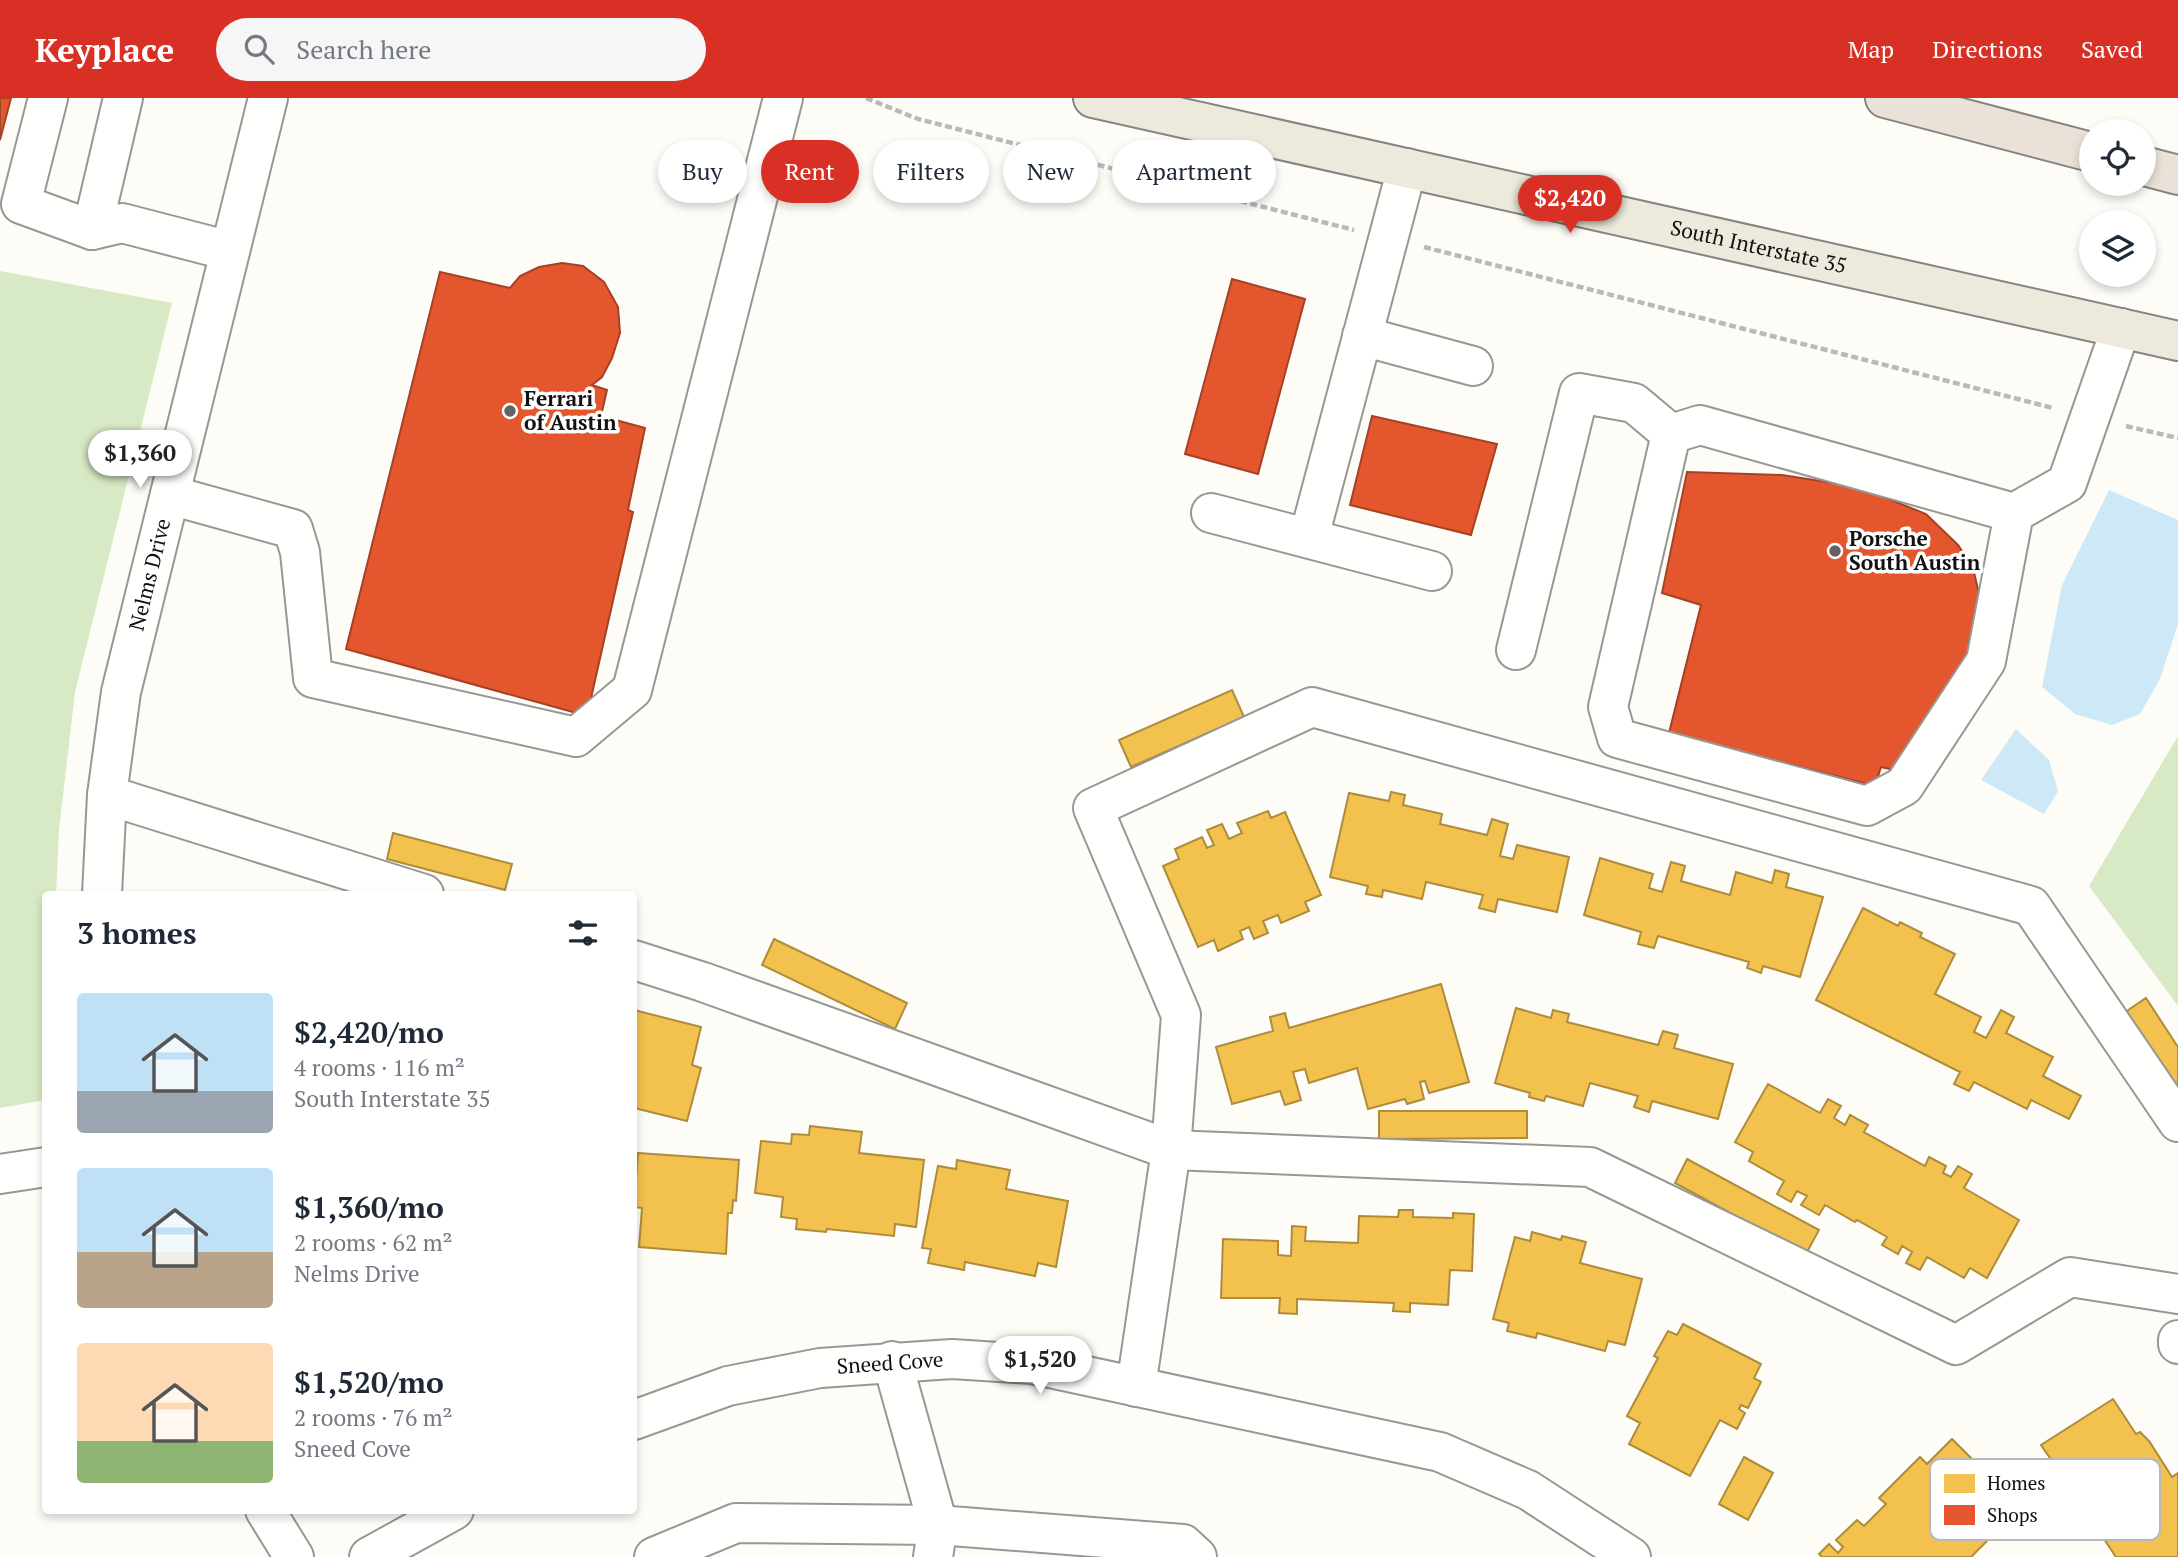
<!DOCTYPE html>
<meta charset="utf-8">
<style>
body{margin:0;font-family:"PT Serif",serif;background:#f6f6f7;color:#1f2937;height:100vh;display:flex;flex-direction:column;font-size:26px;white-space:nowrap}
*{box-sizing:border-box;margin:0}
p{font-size:23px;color:#747a83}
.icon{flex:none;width:38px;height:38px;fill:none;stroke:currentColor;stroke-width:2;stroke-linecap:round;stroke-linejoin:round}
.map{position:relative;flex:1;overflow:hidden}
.side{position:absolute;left:42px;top:793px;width:595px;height:623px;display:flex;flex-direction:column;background:#fff;border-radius:7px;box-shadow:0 4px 10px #0003}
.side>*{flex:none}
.banner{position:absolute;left:658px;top:42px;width:665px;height:63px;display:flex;gap:14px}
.buttons{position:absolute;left:2079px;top:21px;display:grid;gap:14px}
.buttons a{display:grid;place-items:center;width:77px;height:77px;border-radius:50%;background:#fff;box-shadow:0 4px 10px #0003;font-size:35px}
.price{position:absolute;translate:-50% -60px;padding:0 16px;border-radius:24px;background:#fff;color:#222;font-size:23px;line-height:46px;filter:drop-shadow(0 2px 4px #0008)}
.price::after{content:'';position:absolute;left:50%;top:42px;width:21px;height:16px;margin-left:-10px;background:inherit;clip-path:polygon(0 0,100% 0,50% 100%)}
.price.active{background:#d93025;color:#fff}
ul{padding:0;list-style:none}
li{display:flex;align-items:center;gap:21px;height:175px;padding:0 35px}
li span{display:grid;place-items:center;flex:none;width:196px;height:140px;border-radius:7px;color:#555}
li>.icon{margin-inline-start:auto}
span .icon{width:84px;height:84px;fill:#fffc;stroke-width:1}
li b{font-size:30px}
h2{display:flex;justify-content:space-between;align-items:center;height:84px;padding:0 35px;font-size:30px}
.chip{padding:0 24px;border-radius:32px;background:#fff;box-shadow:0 4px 10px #0003;font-size:24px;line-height:63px}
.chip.active{background:#d93025;color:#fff}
header{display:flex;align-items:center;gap:42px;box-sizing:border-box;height:98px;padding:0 35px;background:#d93025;color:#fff}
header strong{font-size:33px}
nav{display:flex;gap:38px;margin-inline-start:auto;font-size:24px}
.search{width:490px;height:63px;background:#f6f6f7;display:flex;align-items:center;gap:18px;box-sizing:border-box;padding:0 24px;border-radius:38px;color:#747a83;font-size:26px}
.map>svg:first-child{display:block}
</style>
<header>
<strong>Keyplace</strong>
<div class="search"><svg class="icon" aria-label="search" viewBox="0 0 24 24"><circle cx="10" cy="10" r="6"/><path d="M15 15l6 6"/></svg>Search here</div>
<nav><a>Map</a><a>Directions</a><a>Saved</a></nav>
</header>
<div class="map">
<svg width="2178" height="1459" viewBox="0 0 2178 1459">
<rect width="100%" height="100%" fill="#fdfcf7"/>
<path fill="#d8eac5" d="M0,173L172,205L75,594L59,732L56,796H46L45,1002L0,1010Z
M2178,638V908L2089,788Z"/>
<path fill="#cde8f7" d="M2109,392L2178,422V526L2160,581L2140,616L2112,627L2075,616L2042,589L2062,487Z
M2016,631L2049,662L2058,693L2044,716L1981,682Z"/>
<path fill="#f2c14e" stroke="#ae8c3c" stroke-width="2" d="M1232,592L1244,619L1131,669L1119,642Z
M1391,694L1405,697L1403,707L1442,716L1440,726L1487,737L1492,721L1508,726L1500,758L1513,761L1517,747L1569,759L1557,814L1498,801L1495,814L1479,810L1483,797L1426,784L1422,801L1383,792L1382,799L1366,796L1368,788L1330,779L1349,695L1389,703Z
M1268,713L1271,720L1285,714L1321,797L1305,804L1309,813L1281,825L1278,817L1263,823L1268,835L1254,841L1249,829L1240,833L1243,841L1218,853L1214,842L1198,849L1163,768L1179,761L1175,751L1202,739L1207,750L1214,747L1207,732L1222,726L1229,741L1242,735L1237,725Z
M393,735L512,766L505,792L387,761Z
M1600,760L1653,776L1649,790L1662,794L1671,764L1685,768L1681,783L1730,797L1736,774L1772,785L1775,772L1789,776L1786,789L1823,799L1800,879L1763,868L1761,875L1747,870L1749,864L1658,838L1654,850L1638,846L1641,834L1584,817Z
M1863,810L1898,828L1900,824L1922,835L1920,839L1955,856L1935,896L1981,919L1974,934L1986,940L2001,912L2014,919L2006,935L2053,959L2043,978L2081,998L2069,1021L2031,1002L2027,1011L1974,984L1969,993L1954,986L1960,974L1816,902Z
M774,841L907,905L895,931L762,867Z
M1441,886L1469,984L1429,995L1425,983L1420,984L1424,1001L1407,1006L1405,1001L1368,1011L1357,970L1309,985L1305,971L1293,974L1301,1002L1285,1007L1280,993L1232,1006L1216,949L1273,933L1270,919L1285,915L1289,930Z
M2146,900L2178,949V998L2124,915Z
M1516,910L1551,920L1553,912L1569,916L1567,924L1658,947L1663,933L1678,937L1674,950L1733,966L1718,1021L1652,1003L1649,1014L1634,1009L1638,998L1590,985L1583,1008L1546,998L1544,1003L1529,999L1530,995L1495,985Z
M634,912L701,929L692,967L701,970L687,1023L634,1010Z
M1768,986L1820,1015L1828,1001L1841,1008L1834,1020L1845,1027L1850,1017L1868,1027L1864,1034L1925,1068L1929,1059L1946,1068L1943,1075L1951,1079L1958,1068L1972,1076L1964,1090L2019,1122L1987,1180L1970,1170L1964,1180L1927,1159L1920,1172L1906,1165L1912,1154L1902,1148L1898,1156L1882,1147L1887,1139L1857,1122L1855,1124L1825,1107L1819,1117L1801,1107L1807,1098L1797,1093L1791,1104L1777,1096L1784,1083L1749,1063L1753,1054L1735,1044Z
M1379,1013H1527V1040L1379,1041Z
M810,1028L862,1034L859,1055L924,1062L916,1129L895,1126L894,1138L827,1131L826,1134L796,1131L797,1121L781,1119L783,1099L755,1095L761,1043L791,1046L792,1036L809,1037Z
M638,1055L739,1062L736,1103L733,1102L732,1115H728L726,1156L639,1149L642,1110L634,1109Z
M1687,1061L1819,1132L1806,1156L1675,1085Z
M957,1062L1010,1072L1006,1091L1068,1103L1056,1169L1038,1165L1035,1178L965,1164L964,1172L928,1165L931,1151L922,1150L938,1068L956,1071Z
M1399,1112H1413V1119L1453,1120V1115L1474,1116L1472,1173L1450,1172L1448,1207L1410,1205V1214L1393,1213L1394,1205L1297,1201V1216L1279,1215L1280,1200H1221L1223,1141L1278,1143V1157L1291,1158L1292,1128L1306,1129L1305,1143L1358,1145L1359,1118L1398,1119Z
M1532,1134L1561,1142L1562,1138L1586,1144L1580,1165L1642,1181L1625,1247L1608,1243L1605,1253L1537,1235L1536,1240L1507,1233L1509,1225L1493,1221L1515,1139L1530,1143Z
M1683,1226L1761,1266L1754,1280L1761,1284L1748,1310L1741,1307L1739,1311L1745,1315L1737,1331L1720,1322L1690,1378L1629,1346L1640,1325L1627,1318L1658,1260L1654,1258L1668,1233L1677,1237Z
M2113,1301L2136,1336L2140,1334L2149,1343L2172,1379L2178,1375V1459H2116L2096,1429L2089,1433L2065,1398L2069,1395L2060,1381L2063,1379L2041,1347Z
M1952,1341L2014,1403L1987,1430L1993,1437L1971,1459H1822L1819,1456L1829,1446L1838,1455L1843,1449L1836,1442L1857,1422L1864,1428L1886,1406L1879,1400L1920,1359L1927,1366Z
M1744,1359L1773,1375L1748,1422L1719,1406Z"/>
<path fill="#e4572e" stroke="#a54225" stroke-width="2" d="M0,0H11L0,42Z
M562,165L583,168L604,184L618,209L620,235L612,260L602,279L592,287L607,292L601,318L645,330L628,412L633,414L587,618L346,551L440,174L510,190L520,178L539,169Z
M1232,181L1305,201L1258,376L1185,356Z
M1372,318L1497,346L1471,437L1350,407Z
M1687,374L1782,377L1859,389L1926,416L1958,447L1973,470L1980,500L1978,539L1964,575L1899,673L1881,669L1875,688L1669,635L1701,507L1662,495Z"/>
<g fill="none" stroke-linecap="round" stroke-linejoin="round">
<g stroke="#979795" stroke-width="42">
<g id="minor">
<path d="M48,0L21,106L92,132L122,125L230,153"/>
<path d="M92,132L123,0"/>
<path d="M1362,238L1473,268"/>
<path d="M170,397L293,431L300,454L313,580L576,639L632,592L783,0"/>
<path d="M1211,415L1432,473"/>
<path d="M2014,415L1986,563L1904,688L1867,708L1617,640L1608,609L1671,336L1700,327L2014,415L2067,385L2121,230"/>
<path d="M1309,439L1407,70"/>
<path d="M1516,552L1579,295L1634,305L1671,336"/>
<path d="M107,697L424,796"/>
<path id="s1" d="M102,796L107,697L121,594L268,0"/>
<path d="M634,862L703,884L1171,1052L1590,1069L1956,1247L2070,1179L2178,1196"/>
<path d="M0,1076L46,1069"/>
<path d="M2178,1242V1246"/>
<path d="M892,1263L938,1427L933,1459"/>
<path d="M1136,1289L1171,1052L1181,917L1093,710L1312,609L2031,808L2178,1024"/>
<path id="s2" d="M634,1322L728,1288L820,1270L952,1261L1031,1266L1440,1354L1528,1392L1631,1459"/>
<path d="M265,1412L294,1459"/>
<path d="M369,1459L454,1412"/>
<path d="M654,1459L736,1425L938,1427L1183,1446L1197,1459"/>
</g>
</g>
<g stroke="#858482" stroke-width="42">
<g id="major">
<path id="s3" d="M1093,0L2178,243"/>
</g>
</g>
<g stroke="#858482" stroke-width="42">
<path id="highway" d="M1885,0L2091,54
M2144,68L2178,77"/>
</g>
<path stroke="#b9b9b8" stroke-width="4.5" stroke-dasharray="7 3.5" stroke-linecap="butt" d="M866,0L918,21L1354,132
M1424,149L2053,310
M2126,328L2178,340"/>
<use href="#minor" stroke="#fffffe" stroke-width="38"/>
<use href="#major" stroke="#ede9dc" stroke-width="38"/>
<use href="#highway" stroke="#eae1d8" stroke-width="38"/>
</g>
<g fill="#646362" stroke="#fff" stroke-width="2.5">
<circle cx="510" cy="313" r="7"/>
<circle cx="1835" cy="453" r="7"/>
</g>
<g text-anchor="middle" stroke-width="7" stroke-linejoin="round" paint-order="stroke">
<g font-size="21" fill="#111" stroke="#fff">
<text dy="7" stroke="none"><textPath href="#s3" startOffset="682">South Interstate 35</textPath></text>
<text dy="7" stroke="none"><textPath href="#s1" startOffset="324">Nelms Drive</textPath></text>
<text dy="7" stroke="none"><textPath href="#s2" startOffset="264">Sneed Cove</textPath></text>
</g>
<g font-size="21" font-weight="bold" fill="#111" stroke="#fff" text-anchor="start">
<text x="524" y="308">Ferrari<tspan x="524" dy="24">of Austin</tspan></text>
<text x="1849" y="448">Porsche<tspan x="1849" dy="24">South Austin</tspan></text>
</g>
</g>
<rect x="1930" y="1361" width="230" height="81" rx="10" fill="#fff" stroke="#b8b8b8" stroke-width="2"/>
<rect x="1944" y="1376" width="31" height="19" fill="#f2c14e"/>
<rect x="1944" y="1407" width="31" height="20" fill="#e4572e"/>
<g font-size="19" fill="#111">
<text x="1987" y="1392">Homes</text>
<text x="1987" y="1424">Shops</text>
</g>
</svg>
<div class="buttons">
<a><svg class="icon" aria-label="locate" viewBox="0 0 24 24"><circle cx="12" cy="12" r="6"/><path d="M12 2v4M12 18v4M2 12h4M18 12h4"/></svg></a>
<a><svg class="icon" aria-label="layers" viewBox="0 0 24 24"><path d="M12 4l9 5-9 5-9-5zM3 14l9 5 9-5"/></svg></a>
</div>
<b class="price active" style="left:1570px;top:137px">$2,420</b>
<b class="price" style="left:140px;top:392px">$1,360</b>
<b class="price" style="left:1040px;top:1298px">$1,520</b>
<div class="banner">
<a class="chip">Buy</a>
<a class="chip active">Rent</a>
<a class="chip">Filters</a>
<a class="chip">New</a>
<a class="chip">Apartment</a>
</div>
<section class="side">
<h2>3 homes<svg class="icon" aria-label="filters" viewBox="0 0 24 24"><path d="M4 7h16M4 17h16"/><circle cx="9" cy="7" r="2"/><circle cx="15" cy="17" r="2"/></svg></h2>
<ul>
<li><span style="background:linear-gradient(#bfe0f5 70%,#9aa5b1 0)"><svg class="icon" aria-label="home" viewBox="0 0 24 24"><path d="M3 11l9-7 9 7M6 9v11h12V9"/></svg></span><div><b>$2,420/mo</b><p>4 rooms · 116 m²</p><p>South Interstate 35</p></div></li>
<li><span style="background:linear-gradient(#bfe0f5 60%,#b9a48a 0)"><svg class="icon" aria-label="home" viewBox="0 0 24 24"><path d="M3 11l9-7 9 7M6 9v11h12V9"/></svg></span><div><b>$1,360/mo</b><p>2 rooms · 62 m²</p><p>Nelms Drive</p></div></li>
<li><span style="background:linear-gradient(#ffd9b3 70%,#8fb573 0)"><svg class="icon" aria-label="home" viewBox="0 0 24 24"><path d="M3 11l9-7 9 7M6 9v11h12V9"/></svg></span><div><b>$1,520/mo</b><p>2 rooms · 76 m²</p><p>Sneed Cove</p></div></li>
</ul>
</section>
</div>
